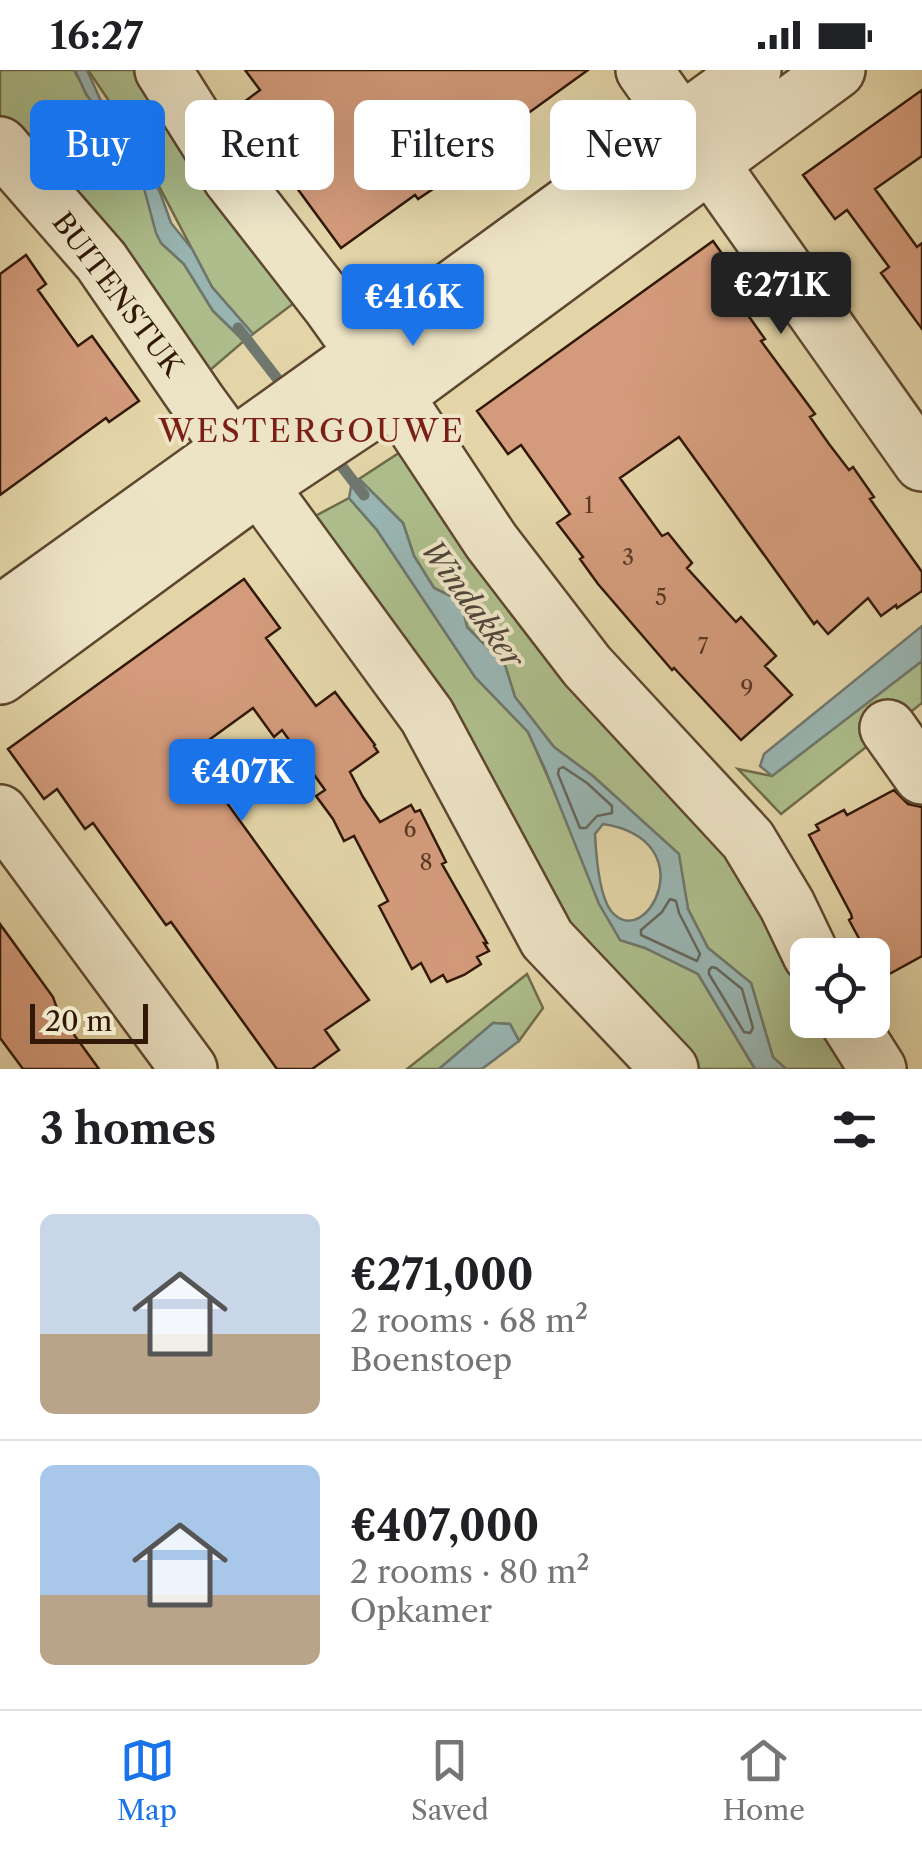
<!DOCTYPE html>
<meta charset="utf-8">
<style>
body{margin:0;font-family:"Libre Caslon Text",serif;background:#f2f2f2;color:#202124;height:100vh;display:flex;flex-direction:column;font-size:38px;white-space:nowrap}
*{box-sizing:border-box;margin:0}
p{font-size:32px;color:#757577}
.icon{flex:none;width:55px;height:55px;fill:none;stroke:currentColor;stroke-width:2;stroke-linecap:round;stroke-linejoin:round}
.map{position:relative;height:999px;overflow:hidden}
.details{display:flex;flex-direction:column;background:#fff;flex:1}
.details>*{flex:none}
.top-card{position:absolute;left:30px;top:30px;width:862px;height:90px;display:flex;gap:20px}
.controls{position:absolute;left:790px;top:868px;display:grid;gap:20px}
.controls a{display:grid;place-items:center;width:100px;height:100px;border-radius:15px;background:#fff;box-shadow:0 10px 40px #0002;font-size:50px}
.scale{position:absolute;left:30px;bottom:25px;width:118px;box-sizing:border-box;padding-left:10px;border:5px solid #311807;border-top:0;font-size:28px;line-height:35px;white-space:nowrap;color:#311807;-webkit-text-stroke:8px #ede4c6;paint-order:stroke}
.price{position:absolute;translate:-50% -85px;padding:0 22px;border-radius:10px;background:#1a73e8;color:#fff;font-size:32px;line-height:65px;filter:drop-shadow(0 2px 5px #0008)}
.price::after{content:'';position:absolute;left:50%;top:60px;width:30px;height:22px;margin-left:-15px;background:inherit;clip-path:polygon(0 0,100% 0,50% 100%)}
.price.active{background:#222;color:#fff}
ul{padding:0;list-style:none}
li{display:flex;align-items:center;gap:30px;height:250px;padding:0 40px}
li+li{border-top:2px solid #e0e0e0}
li span{display:grid;place-items:center;flex:none;width:280px;height:200px;border-radius:15px;color:#555}
li>.icon{margin-inline-start:auto}
span .icon{width:120px;height:120px;fill:#fffc;stroke-width:1}
li b{font-size:42px}
h2{display:flex;justify-content:space-between;align-items:center;height:120px;padding:0 40px;font-size:42px}
.pill{padding:0 35px;border-radius:15px;background:#fff;box-shadow:0 10px 40px #0002;font-size:35px;line-height:90px}
.pill.active{background:#1a73e8;color:#fff}
.status{display:flex;justify-content:space-between;align-items:center;height:70px;padding:0 50px;background:#fff;direction:ltr}
.status svg{height:28px;fill:currentColor}
.dock{display:flex;justify-content:space-around;align-items:center;height:140px;border-top:2px solid #e0e0e0;background:#fff;font-size:28px;color:#757577}
.dock a{display:grid;justify-items:center;gap:5px}
.dock .active{color:#1a73e8}
.map>svg:first-child{display:block}
</style>
<div class="status"><b>16:27</b><svg viewBox="0 0 49 12"><path d="M0 12V9h3v3zM5 12V6h3v6zM10 12V3h3v9zM15 12V0h3v12zM26 1h20v11H26zM47 4h2v5h-2z"/></svg></div>
<div class="map">
<svg width="922" height="999" viewBox="0 0 922 999">
<rect width="100%" height="100%" fill="#e3d5a8"/>
<filter id="stains"><feTurbulence type="fractalNoise" baseFrequency=".002" numOctaves="4"/><feColorMatrix values="0 0 0 0 .2 0 0 0 0 .09 0 0 0 0 .02 0 0 0 .5 -.17"/></filter>
<radialGradient id="worn" r=".72"><stop offset=".6" stop-color="#630" stop-opacity="0"/><stop offset="1" stop-color="#630" stop-opacity=".3"/></radialGradient>
<path fill="#adbe8c" stroke="#6f6b4a" stroke-width="2.5" d="M0,0H74L117,77L142,111L161,173L184,194L213,241L244,271L202,307L0,56Z
M88,0H151L302,227L253,264L212,217L132,65Z
M405,379L743,778L807,904L808,950H833L862,999H786L773,988L751,913L708,878L688,839L678,784L593,706L554,677L515,627L505,595L467,557L461,531L434,518L414,486L403,453L359,409Z
M349,428L377,460L475,607L528,662L620,870L645,878L698,904L755,999H680L550,858L304,452Z
M922,591V633L781,744L738,699L772,706Z
M527,904L543,938L519,971L510,954L493,953L439,999H407Z"/>
<path fill="#99b6b3" stroke="#6f776e" stroke-width="2.5" fill-rule="evenodd" d="M75,0H87L101,31L132,65L161,125L171,153L192,179L212,217L253,264L244,271L213,241L184,194L161,173L156,163L142,111L117,77L99,42L86,24Z
M359,409L403,453L414,486L434,518L461,531L467,557L505,595L515,627L554,677L593,706L679,784L688,839L708,878L751,913L773,987L786,999H755L698,904L645,878L620,870L599,834L545,699L528,662L475,607L377,460L349,428L351,417ZM603,754C706,770 646,884 611,841C599,825 596,784 595,764Z
M922,556V591L772,706L760,696L764,684Z
M493,953L510,954L519,971L482,999H439Z"/>
<g fill="none" stroke-linecap="round" stroke-linejoin="round">
<path stroke="#65675d" stroke-width="2.5" d="M563,697L587,713L612,736V743L597,746L586,758H580L558,704L559,699Z
M670,829L676,831L679,843L700,884L697,891L641,865V860L662,842Z
M712,897L716,898L742,919L753,958L750,963L744,962L709,904V900Z"/>
<path stroke="#6f776e" stroke-width="11" d="M238,258L283,316
M336,389L364,425"/>
</g>
<path fill="#d39b7b" stroke="#311807" stroke-width="2.5" d="M245,0H588L441,106L445,111L418,129L415,125L341,178L269,80L275,76L244,32L260,20Z
M922,20V86L875,119L917,177L922,173V259L881,203L889,197L847,140L835,149L803,105Z
M713,171L752,226L740,234L765,269L761,271L815,344L810,347L829,374L849,400L853,397L874,427L870,429L922,502V521L897,538L896,535L881,546L868,528L828,564L817,551L814,554L679,367L620,408L662,466L668,463L692,493L687,498L736,552L741,547L776,586L765,596L792,625L741,670L674,598L672,600L598,514L580,489L583,487L557,453L570,444L521,375L508,384L477,341Z
M26,185L46,214L38,220L78,276L92,266L139,331L109,352L106,348L0,425V204Z
M244,509L280,558L266,568L316,636L335,622L375,675L374,676L378,682L350,702L363,727L380,752L411,735L415,742L420,740L446,792L442,794L487,873H484L489,881L477,887L481,894L464,905L447,912L443,905L431,912L421,893L412,899L379,836L388,831L354,766L344,771L333,749L316,726L325,720L282,660L274,667L253,638L191,683L369,930L325,960L339,980L312,999H277L171,852L166,855L93,753L85,759L57,719L44,729L8,679Z
M894,720L908,734L922,737V886L884,907L881,903L878,904L872,893V885H868L849,850L852,848L851,844L809,765L819,760L816,755L844,740L847,745Z
M0,854L53,927L59,944L99,999H23L0,968Z"/>
<g fill="none" stroke-linecap="round" stroke-linejoin="round">
<g stroke="#5e472f" stroke-width="60">
<path id="minor" d="M163,0L231,108L330,235L395,326L491,471L587,596L748,770L787,835L811,885
M644,0L922,393
M0,75L101,191L200,335L427,646L547,869L670,999
M0,544L363,284L753,0
M0,606L259,416L395,326L837,0
M888,658L922,706
M0,743L189,999
M847,950L878,999"/>
</g>
<use href="#minor" stroke="#ede4c6" stroke-width="55"/>
</g>
<g text-anchor="middle" stroke-width="8" stroke-linejoin="round" paint-order="stroke">
<g font-size="22" fill="#5a3924">
<text x="589" y="443">1</text>
<text x="628" y="495">3</text>
<text x="661" y="535">5</text>
<text x="703" y="584">7</text>
<text x="747" y="626">9</text>
<text x="410" y="767">6</text>
<text x="426" y="800">8</text>
</g>
<g font-size="28" fill="#311807" stroke="#ede4c6">
<text transform="translate(118 224) rotate(53)" y="10">BUITENSTUK</text>
</g>
<g font-size="30" font-style="italic" fill="#50473b" stroke="#ede4c6">
<text transform="translate(472 534) rotate(54)" y="10">Windakker</text>
</g>
<g font-size="32" letter-spacing="2.5" fill="#7a1f14" stroke="#ede4c6">
<text x="312" y="372">WESTERGOUWE</text>
</g>
</g>
<rect width="100%" height="100%" filter="url(#stains)"/>
<rect width="100%" height="100%" fill="url(#worn)"/>
</svg>
<div class="controls">
<a><svg class="icon" aria-label="locate" viewBox="0 0 24 24"><circle cx="12" cy="12" r="6"/><path d="M12 2v4M12 18v4M2 12h4M18 12h4"/></svg></a>
</div>
<div class="scale">20 m</div>
<b class="price active" style="left:781px;top:267px">€271K</b>
<b class="price" style="left:413px;top:279px">€416K</b>
<b class="price" style="left:242px;top:754px">€407K</b>
<div class="top-card">
<a class="pill active">Buy</a>
<a class="pill">Rent</a>
<a class="pill">Filters</a>
<a class="pill">New</a>
</div>
</div>
<section class="details">
<h2>3 homes<svg class="icon" aria-label="filters" viewBox="0 0 24 24"><path d="M4 7h16M4 17h16"/><circle cx="9" cy="7" r="2"/><circle cx="15" cy="17" r="2"/></svg></h2>
<ul>
<li><span style="background:linear-gradient(#c9d6e8 60%,#b9a48a 0)"><svg class="icon" aria-label="home" viewBox="0 0 24 24"><path d="M3 11l9-7 9 7M6 9v11h12V9"/></svg></span><div><b>€271,000</b><p>2 rooms · 68 m²</p><p>Boenstoep</p></div></li>
<li><span style="background:linear-gradient(#a9c7e8 65%,#b9a48a 0)"><svg class="icon" aria-label="home" viewBox="0 0 24 24"><path d="M3 11l9-7 9 7M6 9v11h12V9"/></svg></span><div><b>€407,000</b><p>2 rooms · 80 m²</p><p>Opkamer</p></div></li>
</ul>
</section>
<nav class="dock">
<a class="active"><svg class="icon" aria-label="map" viewBox="0 0 24 24"><path d="M3 6l6-2 6 2 6-2v14l-6 2-6-2-6 2zM9 4v14M15 6v14"/></svg>Map</a>
<a><svg class="icon" aria-label="saved" viewBox="0 0 24 24"><path d="M7 4h10v16l-5-4-5 4z"/></svg>Saved</a>
<a><svg class="icon" aria-label="home" viewBox="0 0 24 24"><path d="M3 11l9-7 9 7M6 9v11h12V9"/></svg>Home</a>
</nav>
